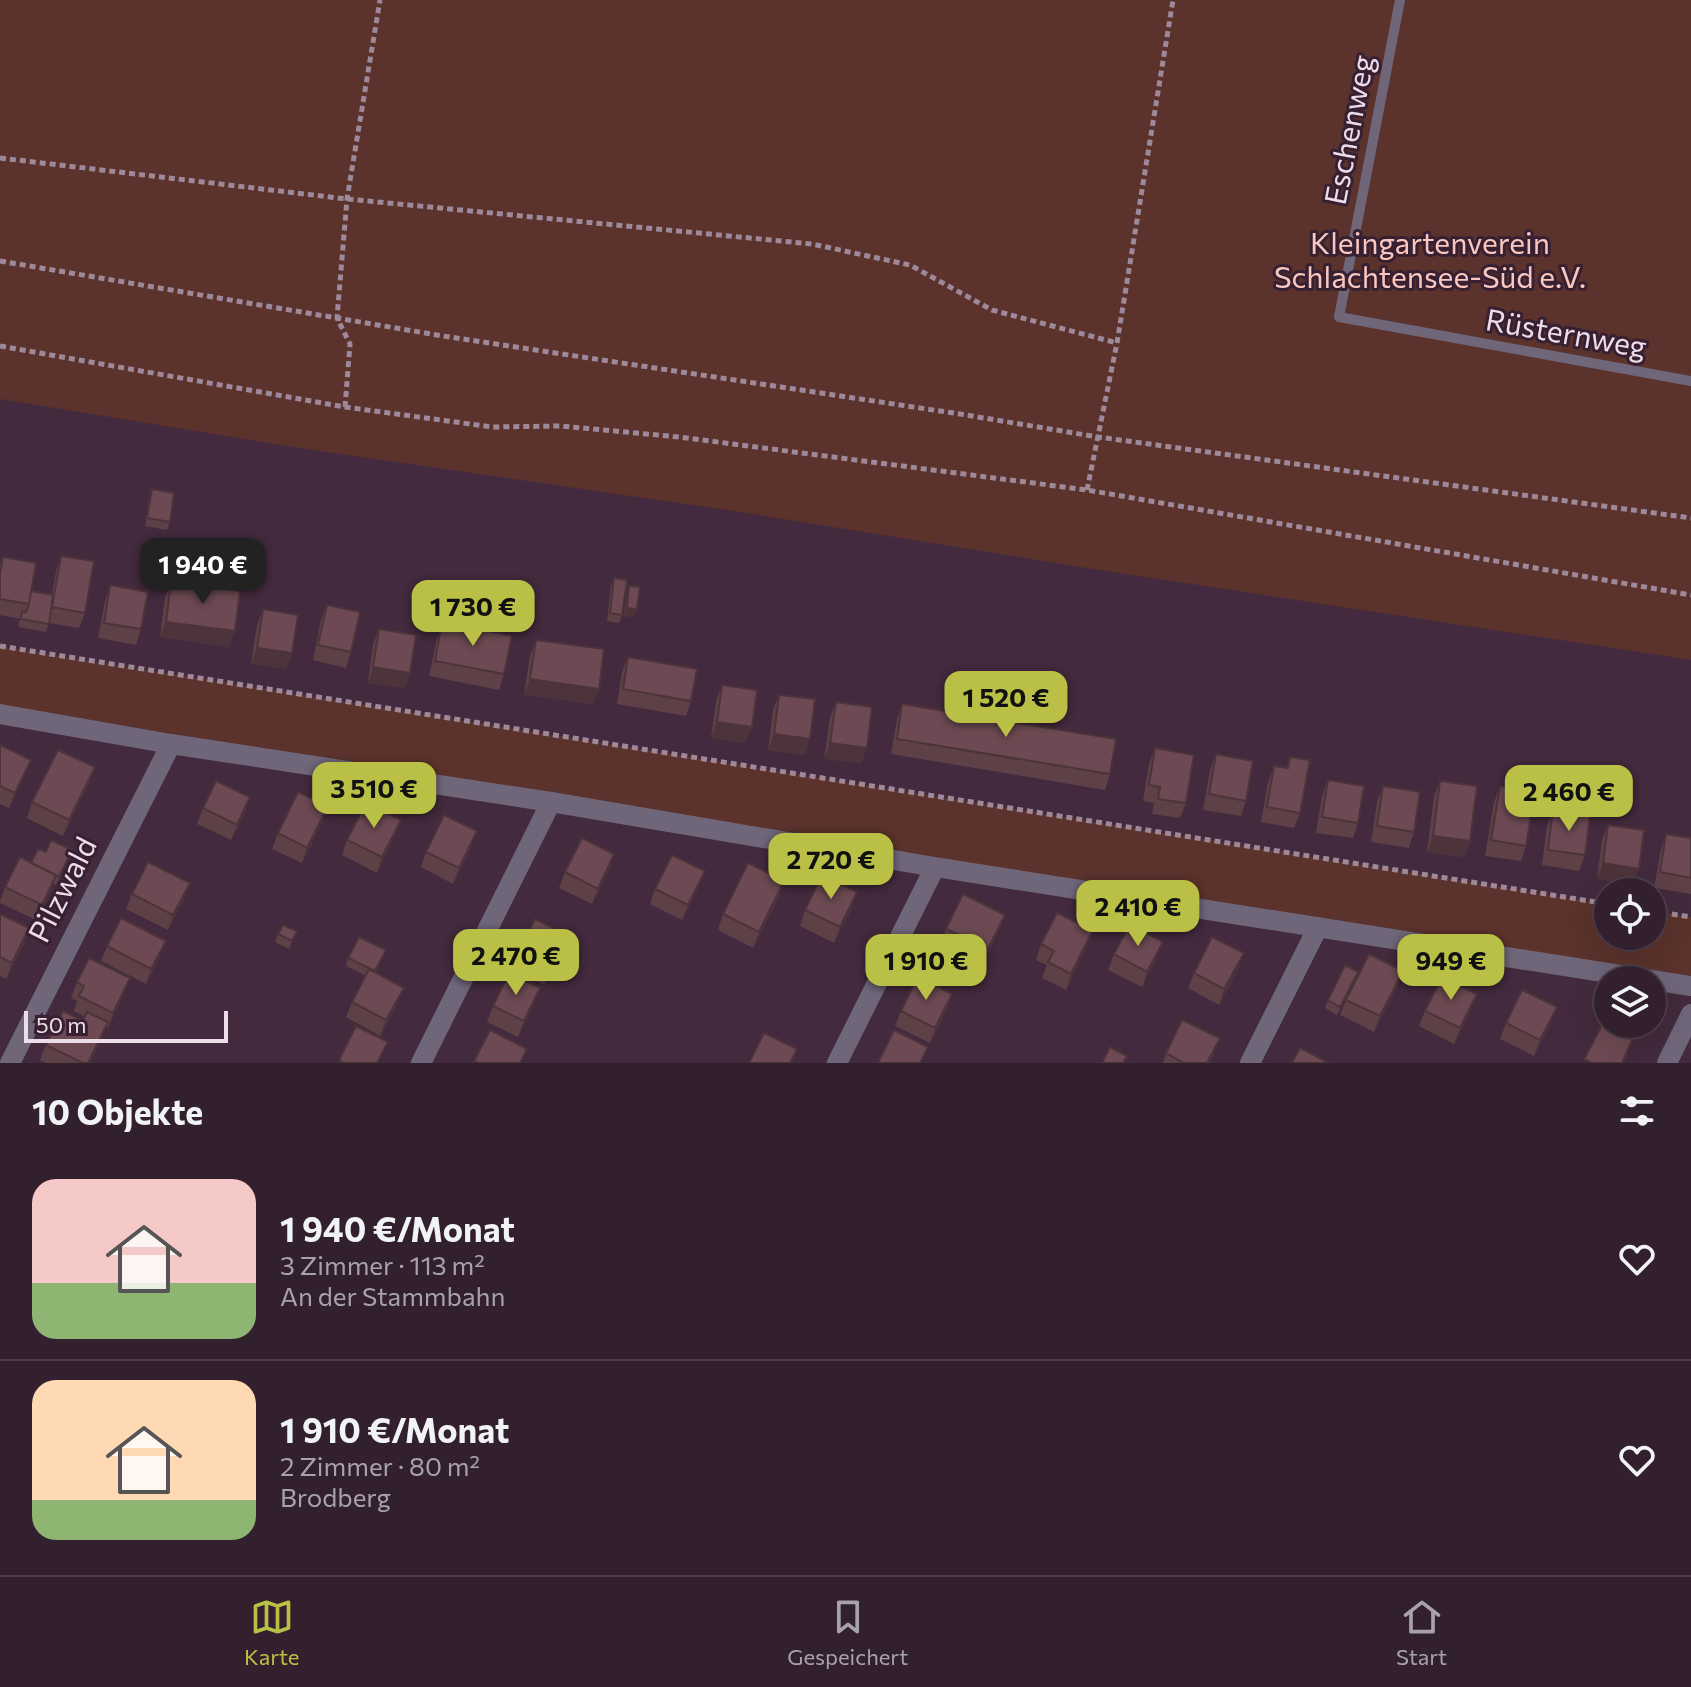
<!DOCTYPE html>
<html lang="de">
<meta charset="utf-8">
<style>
body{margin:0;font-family:Commissioner,sans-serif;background:#3a2836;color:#f1f3f6;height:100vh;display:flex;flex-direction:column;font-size:30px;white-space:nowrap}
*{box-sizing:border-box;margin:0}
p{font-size:26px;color:#a8a3aa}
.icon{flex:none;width:44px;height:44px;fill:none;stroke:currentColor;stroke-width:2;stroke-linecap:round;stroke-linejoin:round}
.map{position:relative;height:1063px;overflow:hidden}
.side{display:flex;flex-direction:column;background:#32202e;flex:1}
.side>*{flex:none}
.buttons{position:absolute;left:1594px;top:878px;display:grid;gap:16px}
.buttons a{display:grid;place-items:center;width:72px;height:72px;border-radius:50%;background:#32202e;box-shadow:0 8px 32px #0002,0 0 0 2px #4d3e4a;font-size:40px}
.scale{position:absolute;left:24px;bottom:20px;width:204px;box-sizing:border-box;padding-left:8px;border:4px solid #eddde9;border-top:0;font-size:22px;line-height:28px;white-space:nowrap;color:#eddde9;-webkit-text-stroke:6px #382033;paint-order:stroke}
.price{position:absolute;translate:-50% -68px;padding:0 18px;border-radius:16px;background:#bac045;color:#111;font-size:26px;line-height:52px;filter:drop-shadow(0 2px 4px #0008)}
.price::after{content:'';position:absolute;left:50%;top:48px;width:24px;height:18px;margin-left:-12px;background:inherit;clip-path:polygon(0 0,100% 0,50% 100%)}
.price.current{background:#222;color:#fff}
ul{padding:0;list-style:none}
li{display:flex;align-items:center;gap:24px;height:200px;padding:0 32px}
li+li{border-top:2px solid #4d3e4a}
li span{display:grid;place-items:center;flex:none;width:224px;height:160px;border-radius:24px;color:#555}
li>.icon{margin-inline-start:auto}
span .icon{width:96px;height:96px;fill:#fffc;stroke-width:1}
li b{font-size:34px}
h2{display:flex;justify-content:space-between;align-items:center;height:96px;padding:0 32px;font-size:34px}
.tab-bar{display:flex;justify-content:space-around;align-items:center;height:112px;border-top:2px solid #4d3e4a;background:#32202e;font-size:22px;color:#a8a3aa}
.tab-bar a{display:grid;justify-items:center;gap:4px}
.tab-bar .current{color:#bac045}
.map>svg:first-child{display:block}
</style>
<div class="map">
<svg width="1691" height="1063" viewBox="0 0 1691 1063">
<rect width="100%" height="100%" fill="#432a3e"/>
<path fill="#5b322c" d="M0,0H1691V660L1093,569L734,511L299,448L0,399Z
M0,646L1608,904V936H1652V911L1691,917V986L0,714Z"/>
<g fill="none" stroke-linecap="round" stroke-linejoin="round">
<path stroke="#9d8999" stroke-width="5" stroke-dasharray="6 4" stroke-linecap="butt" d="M0,158L347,199L812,244L910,265L992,310L1117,343
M0,261L443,336L960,414L1098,437L1691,518
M0,346L345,407L492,427L561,426L679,437L1087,490L1691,595
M345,407L350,344L337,318L347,199L380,0
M1087,490L1117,343L1173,0
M0,646L1608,904
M1652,911L1691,917"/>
<path stroke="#6f6679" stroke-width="10" d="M1400,0L1339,317L1691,381"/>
<path stroke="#6f6679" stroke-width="20" d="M0,714L171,744L551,802L935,867L1691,986
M10,1063L171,744
M421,1063L551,802
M837,1063L935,867
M1250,1063L1318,927
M1667,1063L1691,1014"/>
</g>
<path fill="#5e4047" d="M152,489L170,522L167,530L145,526L149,497Z
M61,556L85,613L79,628L49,623L46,632L18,627L20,619L0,615V565L3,557L31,591L52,594L56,571Z
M614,578L622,615L619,623L607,621L611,586Z
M171,582L229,647L160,637L165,597Z
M110,585L141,629L136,645L98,638L105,601Z
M629,586L635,617L624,616L627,594Z
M327,605L351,652L346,668L313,660L321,620Z
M263,609L292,653L286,669L251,664L257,625Z
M442,622L504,674L499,690L429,676L437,638Z
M379,629L410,673L405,688L368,683L373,644Z
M536,640L599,689L593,704L524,695L530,656Z
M628,657L691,701L686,716L617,704L622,672Z
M722,685L746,743L711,738L716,701Z
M779,695L805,755L768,750L773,710Z
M836,702L867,748L861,763L824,759L830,718Z
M902,704L1110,774L1105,790L891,754L897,719Z
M0,745L25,775L9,808L0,804Z
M1155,748L1186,803L1180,818L1152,814L1154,803L1143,801L1149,764Z
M1216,754L1246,801L1241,816L1203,810L1210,770Z
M1290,757L1300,813L1294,828L1261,822L1268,782L1274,766L1286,768Z
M95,767L89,783L63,836L27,818L32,802Z
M1328,780L1358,823L1353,838L1316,833L1322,796Z
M1440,781L1470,841L1464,857L1427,852L1434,796Z
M1383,786L1414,832L1409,848L1371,842L1377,802Z
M1500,786L1526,846L1521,861L1485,856L1494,802Z
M328,806L322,822L302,863L272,849L278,833Z
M203,808L245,813L231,840L197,824Z
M1553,810L1585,855L1579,871L1542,865L1547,826Z
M401,820L395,835L377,873L342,855L347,840Z
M1608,825L1633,884L1597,879L1602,840Z
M1666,834L1691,838V894L1654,888L1661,849Z
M471,847L453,884L421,867L426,852Z
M46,852L69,858L56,885L53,884L36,920L0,903V901L5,887L31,863Z
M614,854L609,870L592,904L559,888L565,872Z
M705,871L699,886L682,920L650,904L655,889Z
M784,881L779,897L753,948L718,930L723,914Z
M190,883L184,899L168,930L126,909L132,894Z
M852,908L834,943L800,926L805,910Z
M0,914L24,944L6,979L0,976Z
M1005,915L999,930L982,965L941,944L946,929Z
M297,931L289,949L275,942L278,934Z
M1041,944L1087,946L1066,990L1042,978L1047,965L1036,960Z
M107,946L160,956L146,984L101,961Z
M386,950L376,972L398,1003L380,1036L346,1017L352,1002L366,976L346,966L348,958Z
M561,951L545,985L512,969L518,953Z
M1114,954L1157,957L1142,987L1108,970Z
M1238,969L1219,1005L1188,988L1194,973Z
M130,978L124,994L108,1028L106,1027L90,1063H46L40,1060L46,1045L83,1021L85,1017L74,1011L77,1001L71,998L77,982Z
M1355,980L1337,1015L1325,1008L1328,1000Z
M1397,986L1374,1032L1340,1015L1346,1000Z
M534,1004L518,1037L487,1022L493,1006Z
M1557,1007L1551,1022L1534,1056L1500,1039L1506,1023Z
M947,1009L930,1043L895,1026L901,1011Z
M1471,1010L1454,1044L1419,1026L1425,1011Z
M1166,1053H1214L1209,1063H1163Z"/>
<path fill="#4c343a" d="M627,608L637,609L635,617L624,616Z
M166,622L235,631L229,647L160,637Z
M257,648L292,653L286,669L251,664Z
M373,667L410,673L405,688L368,683Z
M530,679L599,689L593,704L524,695Z
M717,722L752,727L746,743L711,738Z
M774,734L810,739L805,755L768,750Z
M830,743L867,748L861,763L824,759Z
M31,760L25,775L9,808L15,793Z
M95,767L89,783L63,836L69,820Z
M250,797L245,813L231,840L237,825Z
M328,806L322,822L302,863L307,848Z
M401,820L395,835L377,873L382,857Z
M477,831L471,847L453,884L459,868Z
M1433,836L1470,841L1464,857L1427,852Z
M614,854L609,870L592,904L598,889Z
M1603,863L1639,869L1633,884L1597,879Z
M705,871L699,886L682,920L688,905Z
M56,875L51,891L36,920L42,905Z
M784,881L779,897L753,948L759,932Z
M190,883L184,899L168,930L173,915Z
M857,892L852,908L834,943L840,927Z
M1005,915L999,930L982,965L988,949Z
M29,928L24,944L6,979L12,963Z
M1093,930L1087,946L1066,990L1071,974Z
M567,935L561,951L545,985L550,969Z
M166,941L160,956L146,984L151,969Z
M1163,942L1157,957L1142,987L1147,972Z
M1244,953L1238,969L1219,1005L1224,989Z
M1403,971L1397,986L1374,1032L1380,1016Z
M130,978L124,994L108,1028L113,1013Z
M404,988L398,1003L380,1036L386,1020Z
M540,988L534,1004L518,1037L524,1021Z
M952,994L947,1009L930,1043L935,1028Z
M1477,994L1471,1010L1454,1044L1460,1028Z
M1557,1007L1551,1022L1534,1056L1540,1040Z
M108,1022L102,1038L90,1063H88Z"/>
<path fill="#6d4a53" stroke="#4c343a" stroke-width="2" d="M152,489L174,493L170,522L147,518Z
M61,556L94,561L85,613L52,607Z
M3,557L36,563L29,604L0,599V574Z
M614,578L627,580L622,615L610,613Z
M171,582L240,591L235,631L166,622Z
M110,585L148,592L141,629L104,623Z
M629,586L640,587L637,609L627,608Z
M31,591L53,595L49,624L21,619L22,611L26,612L29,604Z
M327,605L360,612L351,652L318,645Z
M263,609L298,615L292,653L257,648Z
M442,622L512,636L504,674L435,661Z
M379,629L416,635L410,673L373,667Z
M536,640L604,649L599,689L530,679Z
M628,657L697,669L691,701L623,689Z
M722,685L757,690L752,727L717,722Z
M779,695L815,699L810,739L774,734Z
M836,702L872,707L867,748L830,743Z
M902,704L1116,739L1110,774L897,739Z
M0,745L31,760L15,793L0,786Z
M1155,748L1194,755L1186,803L1158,799L1160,787L1149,785Z
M58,750L95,767L69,820L32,802Z
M1216,754L1253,761L1246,801L1209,794Z
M1290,757L1310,760L1300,813L1267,807L1274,766L1288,768Z
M1328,780L1364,786L1358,823L1322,817Z
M216,781L250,797L237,825L203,808Z
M1440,781L1477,786L1470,841L1433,836Z
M1383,786L1420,792L1414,832L1377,826Z
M1500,786L1535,792L1526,846L1491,840Z
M298,792L328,806L307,848L278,833Z
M366,803L401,820L382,857L347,840Z
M1553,810L1590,816L1585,855L1548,850Z
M444,815L477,831L459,868L426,852Z
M1608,825L1644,830L1639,869L1603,863Z
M1666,834L1691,838V878L1660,872Z
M582,838L614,854L598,889L565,872Z
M51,840L72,850L59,877L31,863L38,849L46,852Z
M672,855L705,871L688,905L655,889Z
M20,857L56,875L42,905L5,887Z
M148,862L190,883L173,915L132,894Z
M748,863L784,881L759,932L723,914Z
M822,875L857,892L840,927L805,910Z
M963,894L1005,915L988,949L946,929Z
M1057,913L1093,930L1071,974L1048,962L1054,951L1041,944Z
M0,914L29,928L12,963L0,957Z
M121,918L166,941L151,969L107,946Z
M535,919L567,935L550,969L518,953Z
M1130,924L1163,942L1147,972L1114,954Z
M283,925L297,931L292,941L278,934Z
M359,937L386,950L375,971L348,958Z
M1212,937L1244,953L1224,989L1194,973Z
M1369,954L1403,971L1380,1016L1346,1000Z
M89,958L130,978L113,1013L79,996L84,986L77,982Z
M1345,965L1358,972L1340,1007L1328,1000Z
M369,969L404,988L386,1020L352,1002Z
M509,973L540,988L524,1021L493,1006Z
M918,976L952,994L935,1028L901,1011Z
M1442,977L1477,994L1460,1028L1425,1011Z
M1522,990L1557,1007L1540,1040L1506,1023Z
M63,1011L83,1021L87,1012L108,1022L88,1063H83L46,1045Z
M1608,1014V1024H1639L1622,1063H1592L1584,1059Z
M1182,1020L1220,1038L1207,1063H1184L1166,1053Z
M356,1026L388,1042L377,1063H344L339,1060Z
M490,1030L527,1049L520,1063H479L474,1061Z
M894,1030L928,1047L920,1063H878Z
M764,1033L797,1049L790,1063H749Z
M1110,1047L1127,1056L1123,1063H1102Z
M1300,1048L1329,1063H1292Z"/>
<g text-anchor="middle" stroke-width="6" stroke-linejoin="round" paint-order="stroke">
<g font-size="30" fill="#eddde9" stroke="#382033">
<text transform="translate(1350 130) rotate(-79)" y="10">Eschenweg</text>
<text transform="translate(1566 334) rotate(10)" y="10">Rüsternweg</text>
<text transform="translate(63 890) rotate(-63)" y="10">Pilzwald</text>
</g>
<g font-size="30" fill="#fac7bf" stroke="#382033">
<text x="1430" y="254">Kleingartenverein<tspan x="1430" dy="34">Schlachtensee-Süd e.V.</tspan></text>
</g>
</g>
</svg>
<div class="buttons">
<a><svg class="icon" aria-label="locate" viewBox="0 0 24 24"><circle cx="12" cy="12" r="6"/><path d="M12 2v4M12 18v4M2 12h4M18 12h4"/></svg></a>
<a><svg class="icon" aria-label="layers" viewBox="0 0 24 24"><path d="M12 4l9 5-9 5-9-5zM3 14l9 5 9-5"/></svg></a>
</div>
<div class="scale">50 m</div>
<b class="price current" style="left:203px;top:606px">1 940 €</b>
<b class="price" style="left:473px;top:648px">1 730 €</b>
<b class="price" style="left:1006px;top:739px">1 520 €</b>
<b class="price" style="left:374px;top:830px">3 510 €</b>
<b class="price" style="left:1569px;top:833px">2 460 €</b>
<b class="price" style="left:831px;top:901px">2 720 €</b>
<b class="price" style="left:1138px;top:948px">2 410 €</b>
<b class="price" style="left:516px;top:997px">2 470 €</b>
<b class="price" style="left:926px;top:1002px">1 910 €</b>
<b class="price" style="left:1451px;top:1002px">949 €</b>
</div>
<section class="side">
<h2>10 Objekte<svg class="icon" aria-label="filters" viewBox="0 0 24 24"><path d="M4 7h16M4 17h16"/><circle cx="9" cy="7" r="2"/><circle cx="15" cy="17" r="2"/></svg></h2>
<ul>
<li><span style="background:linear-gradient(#f6c9c9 65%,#8fb573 0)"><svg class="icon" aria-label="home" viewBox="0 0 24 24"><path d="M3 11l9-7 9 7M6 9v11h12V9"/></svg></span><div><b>1 940 €/Monat</b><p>3 Zimmer · 113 m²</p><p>An der Stammbahn</p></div><svg class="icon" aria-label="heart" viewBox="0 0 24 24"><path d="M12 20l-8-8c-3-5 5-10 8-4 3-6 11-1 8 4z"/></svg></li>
<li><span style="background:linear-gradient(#ffd9b3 75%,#8fb573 0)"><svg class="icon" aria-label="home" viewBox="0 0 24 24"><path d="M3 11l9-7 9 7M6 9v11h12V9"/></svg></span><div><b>1 910 €/Monat</b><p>2 Zimmer · 80 m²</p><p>Brodberg</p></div><svg class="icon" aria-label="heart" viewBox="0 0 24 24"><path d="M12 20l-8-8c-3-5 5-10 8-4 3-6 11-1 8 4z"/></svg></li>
</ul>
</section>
<nav class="tab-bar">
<a class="current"><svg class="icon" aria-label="map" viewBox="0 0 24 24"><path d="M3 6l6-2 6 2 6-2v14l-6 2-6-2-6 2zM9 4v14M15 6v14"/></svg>Karte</a>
<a><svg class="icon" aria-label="saved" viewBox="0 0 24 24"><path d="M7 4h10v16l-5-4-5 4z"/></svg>Gespeichert</a>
<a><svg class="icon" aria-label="home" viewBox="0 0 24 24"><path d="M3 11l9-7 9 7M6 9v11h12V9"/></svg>Start</a>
</nav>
